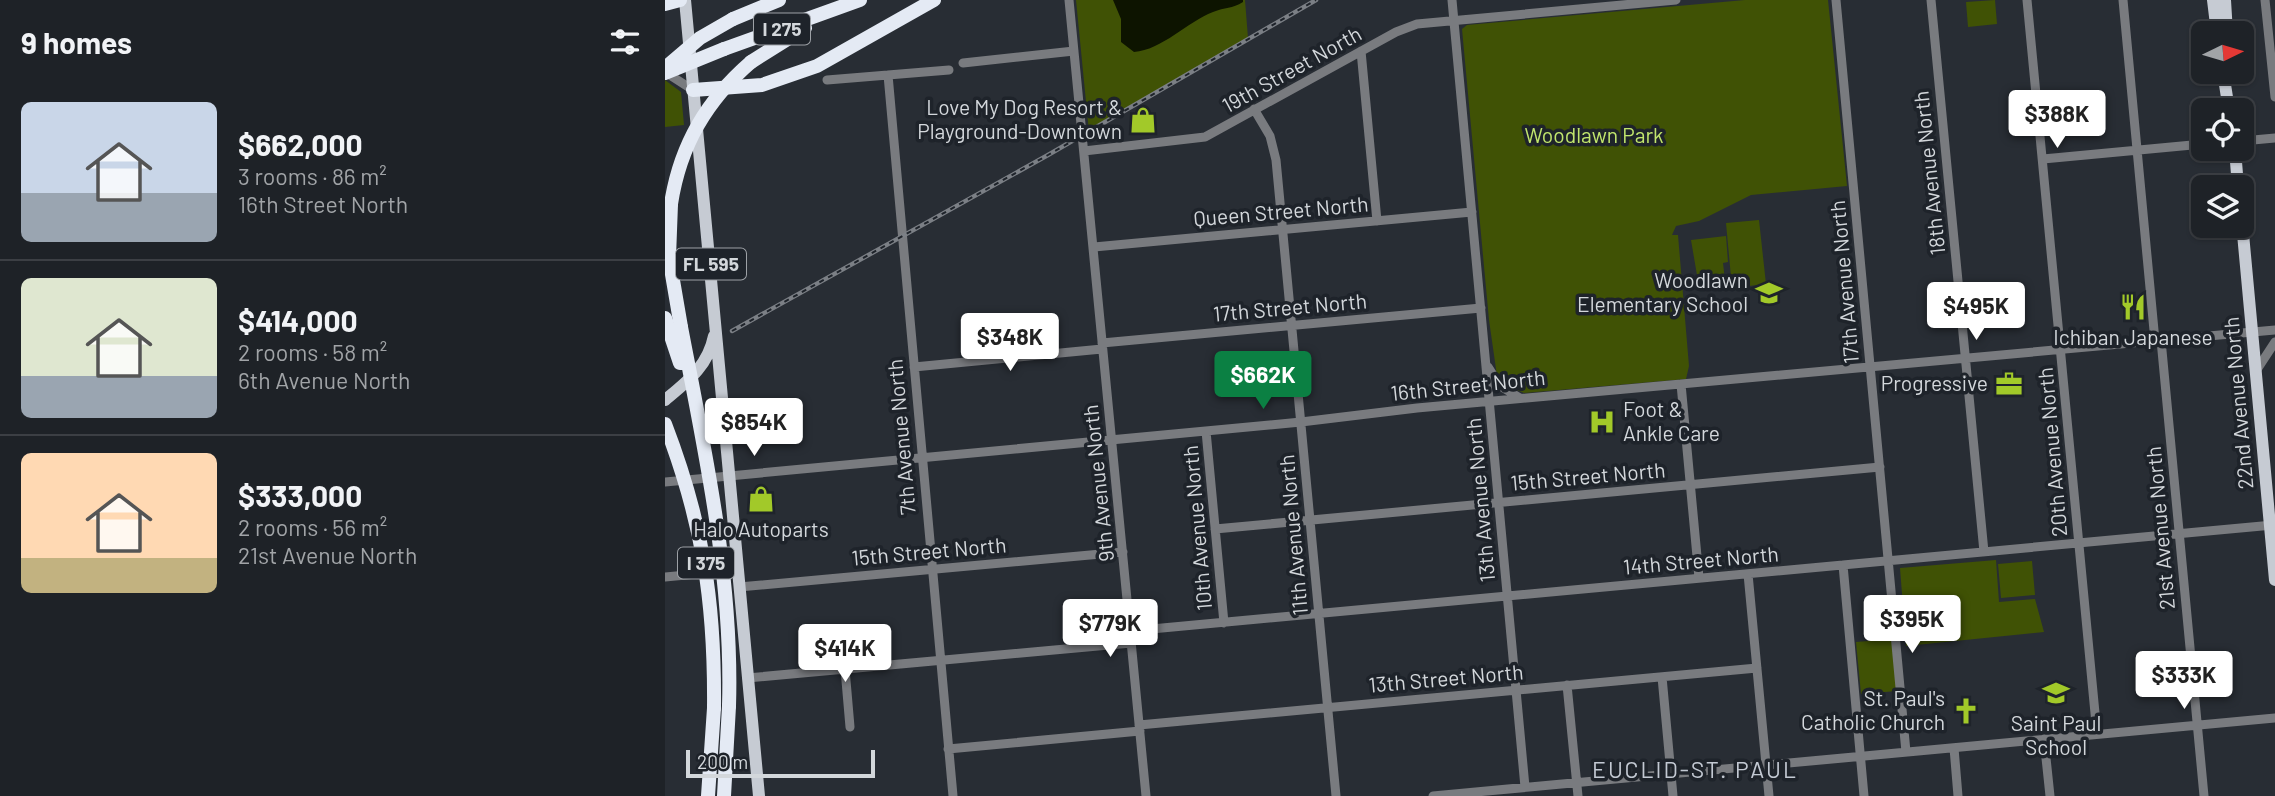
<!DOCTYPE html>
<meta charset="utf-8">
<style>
body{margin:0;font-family:Barlow,sans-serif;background:#262a2f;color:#f1f3f6;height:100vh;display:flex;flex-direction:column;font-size:26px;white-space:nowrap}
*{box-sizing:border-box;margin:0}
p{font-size:23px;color:#a1a4a7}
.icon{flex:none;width:38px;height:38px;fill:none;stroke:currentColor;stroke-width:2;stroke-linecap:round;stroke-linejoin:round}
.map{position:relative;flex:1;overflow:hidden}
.sheet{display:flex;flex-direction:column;background:#1e2227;width:665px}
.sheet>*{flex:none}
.needle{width:46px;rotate:85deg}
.buttons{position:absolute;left:1526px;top:21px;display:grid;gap:14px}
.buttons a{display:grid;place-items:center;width:63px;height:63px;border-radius:10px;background:#1e2227;box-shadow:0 2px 5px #0004,0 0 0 2px #3c3f44;font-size:35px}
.scale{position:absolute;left:21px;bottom:18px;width:189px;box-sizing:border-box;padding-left:7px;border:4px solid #d3d7db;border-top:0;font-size:19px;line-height:24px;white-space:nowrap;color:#d3d7db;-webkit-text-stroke:5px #1e232a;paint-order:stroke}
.price{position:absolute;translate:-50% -60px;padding:0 16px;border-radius:7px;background:#fff;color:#222;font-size:23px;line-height:46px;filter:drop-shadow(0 2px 4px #0008)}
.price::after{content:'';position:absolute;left:50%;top:42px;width:21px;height:16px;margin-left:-10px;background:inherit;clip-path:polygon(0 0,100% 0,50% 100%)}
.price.on{background:#0b8043;color:#fff}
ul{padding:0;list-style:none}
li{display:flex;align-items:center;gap:21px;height:175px;padding:0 21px}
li+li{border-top:2px solid #3c3f44}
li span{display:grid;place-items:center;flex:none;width:196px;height:140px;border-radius:10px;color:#555}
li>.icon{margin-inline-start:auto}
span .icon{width:84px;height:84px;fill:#fffc;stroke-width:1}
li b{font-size:30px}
h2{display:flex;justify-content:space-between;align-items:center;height:84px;padding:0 21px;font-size:30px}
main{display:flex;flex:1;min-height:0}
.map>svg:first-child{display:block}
</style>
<main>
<section class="sheet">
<h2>9 homes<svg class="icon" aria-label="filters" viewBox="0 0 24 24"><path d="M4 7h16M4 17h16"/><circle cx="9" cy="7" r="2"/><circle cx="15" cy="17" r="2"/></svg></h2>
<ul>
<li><span style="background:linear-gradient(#c9d6e8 65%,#9aa5b1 0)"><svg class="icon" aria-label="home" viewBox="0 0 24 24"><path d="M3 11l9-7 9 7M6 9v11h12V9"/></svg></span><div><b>$662,000</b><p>3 rooms · 86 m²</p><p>16th Street North</p></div></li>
<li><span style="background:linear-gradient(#dfe7d0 70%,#9aa5b1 0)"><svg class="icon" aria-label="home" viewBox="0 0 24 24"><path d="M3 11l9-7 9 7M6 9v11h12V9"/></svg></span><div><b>$414,000</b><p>2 rooms · 58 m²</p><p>6th Avenue North</p></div></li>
<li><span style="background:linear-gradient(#ffd9b3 75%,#c2b280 0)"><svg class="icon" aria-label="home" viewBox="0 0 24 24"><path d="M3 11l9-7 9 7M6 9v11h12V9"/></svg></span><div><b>$333,000</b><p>2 rooms · 56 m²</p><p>21st Avenue North</p></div></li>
</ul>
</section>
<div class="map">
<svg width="1610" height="796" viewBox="0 0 1610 796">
<rect width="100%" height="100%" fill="#282d34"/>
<path fill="#405205" d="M411,0H580L583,38L424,132Z
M1080,0H1163L1182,186L1086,195L1034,221L1011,226L1007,235H1013L1024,366L1021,379L859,393L837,383L832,376L824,320L797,29L802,25Z
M1330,0L1332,24L1303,27L1301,2Z
M0,80L16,92L19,125L0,127Z
M1094,220L1101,284L1067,288L1061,223Z
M1061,236L1063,262L1058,263L1061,289L1047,290L1046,280L1033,281L1026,240Z
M1331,560L1334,602L1370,599L1379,632L1241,646L1235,568Z
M1367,561L1370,595L1336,598L1333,564Z
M1227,639L1232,691L1196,694L1191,642Z"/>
<path fill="#0d1400" d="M448,0H578V2C567,9 560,7 548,12C522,22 497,50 469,52L456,42V19Z"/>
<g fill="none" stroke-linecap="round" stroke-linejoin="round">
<path stroke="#797b7f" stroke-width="9" d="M404,0L481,796
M787,0L860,787
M1171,0L1241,752
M1266,0L1319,552
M1362,0L1432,734
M1458,0L1490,341
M1600,0L1610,97
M696,51L712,221
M298,63L409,51
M0,72L28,90
M223,75L288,796
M162,80L284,70
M589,109L605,136L611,160L671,796
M1577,141L1610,138
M419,151L540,137L731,32L752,24L1011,0
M1378,159L1538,144
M429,247L807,212
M1496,340L1539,796
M437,343L816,308
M249,367L437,349
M823,367L835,386L855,398
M1591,371L1610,342
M1016,384L1034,578
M541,431L559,623
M0,482L636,422L752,408L1610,330
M550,529L1215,467
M1178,565L1199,796
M1083,574L1104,796
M0,577L74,570
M74,587L458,552
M465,631L1608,525
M180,669L185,727
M997,677L1008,796
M82,678L466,643
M902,685L913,796
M474,725L1092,668
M1379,739L1385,796
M1289,748L1293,796
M283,749L475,731
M768,796L1610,718"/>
<path stroke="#c6cbd3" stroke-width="12" d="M20,0L94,796
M1548,0L1552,33
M1560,0L1562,33
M1558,72L1564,110
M1570,149L1573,187
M1577,223L1610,580
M0,400C23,381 43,366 49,336"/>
<path stroke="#e4eaf4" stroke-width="14" d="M0,4L15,0
M68,19L114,0
M59,49L195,0
M86,62L140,28
M28,90L97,85L152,66L269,0
M6,204L4,257L16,327
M43,796L49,708
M59,796L64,706"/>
<g stroke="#7b7f85" stroke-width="4.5">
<path id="rail" d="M67,331L383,155L651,0"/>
</g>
<use href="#rail" stroke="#1e232a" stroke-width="2" stroke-dasharray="5" stroke-linecap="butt"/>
<path stroke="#e4eaf4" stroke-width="14" d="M0,68L35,38L68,19
M0,73L59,49
M6,204C15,145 42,100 86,62
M0,318L15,363
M16,327C40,452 68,578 64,706
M0,424C38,523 50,602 49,708"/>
</g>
<defs>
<g id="shop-bare" transform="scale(2.1)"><path d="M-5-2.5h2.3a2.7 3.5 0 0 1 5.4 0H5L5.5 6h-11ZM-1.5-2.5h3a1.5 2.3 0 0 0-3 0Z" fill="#a2c929" stroke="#1e232a" stroke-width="2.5" paint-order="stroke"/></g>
<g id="school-bare" transform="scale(2.1)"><path d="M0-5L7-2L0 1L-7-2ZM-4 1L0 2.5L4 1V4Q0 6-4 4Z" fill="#a2c929" stroke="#1e232a" stroke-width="2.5" paint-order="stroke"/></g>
<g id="restaurant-bare" transform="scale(2.1)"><path d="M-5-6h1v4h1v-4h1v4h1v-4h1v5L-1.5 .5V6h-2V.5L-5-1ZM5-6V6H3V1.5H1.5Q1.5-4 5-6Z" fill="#a2c929" stroke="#1e232a" stroke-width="2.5" paint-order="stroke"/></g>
<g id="office-bare" transform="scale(2.1)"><path d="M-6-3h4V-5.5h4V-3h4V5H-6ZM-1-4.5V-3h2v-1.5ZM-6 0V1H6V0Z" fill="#a2c929" stroke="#1e232a" stroke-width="2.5" paint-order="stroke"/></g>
<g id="hospital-bare" transform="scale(2.1)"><path d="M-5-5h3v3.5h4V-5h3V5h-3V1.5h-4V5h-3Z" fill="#a2c929" stroke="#1e232a" stroke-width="2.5" paint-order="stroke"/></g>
<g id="church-bare" transform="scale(2.1)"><path d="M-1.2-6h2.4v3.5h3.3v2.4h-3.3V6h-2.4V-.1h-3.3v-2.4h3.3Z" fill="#a2c929" stroke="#1e232a" stroke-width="2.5" paint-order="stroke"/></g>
</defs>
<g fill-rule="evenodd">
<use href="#shop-bare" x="478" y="120"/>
<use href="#school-bare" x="1104" y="293"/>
<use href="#restaurant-bare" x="1468" y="307"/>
<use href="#office-bare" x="1344" y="384"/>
<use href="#hospital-bare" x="937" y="422"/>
<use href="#shop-bare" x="96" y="499"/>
<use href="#school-bare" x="1391" y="693"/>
<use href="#church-bare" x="1301" y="711"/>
</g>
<g text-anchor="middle" stroke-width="7" stroke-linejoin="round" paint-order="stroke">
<g fill="#1e232a" stroke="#9da1a6" stroke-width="2">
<rect x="89" y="13.5" width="56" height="31" rx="5"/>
<rect x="11" y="248.5" width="70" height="31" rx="5"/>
<rect x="13" y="547.5" width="56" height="31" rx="5"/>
</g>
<g font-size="19" font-weight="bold" fill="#d3d7db">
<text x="117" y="36">I 275</text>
<text x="46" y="271">FL 595</text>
<text x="41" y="570">I 375</text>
</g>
<g font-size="21" fill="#d3d7db" stroke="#1e232a">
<text transform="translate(627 70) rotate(-29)" y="7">19th Street North</text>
<text transform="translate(1265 173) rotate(-96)" y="7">18th Avenue North</text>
<text transform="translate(616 212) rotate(-5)" y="7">Queen Street North</text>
<text transform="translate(1180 282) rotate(-95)" y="7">17th Avenue North</text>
<text transform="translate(625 308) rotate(-5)" y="7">17th Street North</text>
<text transform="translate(803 386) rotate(-6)" y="7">16th Street North</text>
<text transform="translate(1574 403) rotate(-95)" y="7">22nd Avenue North</text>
<text transform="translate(237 437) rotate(-95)" y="7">7th Avenue North</text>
<text transform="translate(1388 452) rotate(-95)" y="7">20th Avenue North</text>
<text transform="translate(923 477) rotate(-5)" y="7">15th Street North</text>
<text transform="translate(434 483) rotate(-96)" y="7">9th Avenue North</text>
<text transform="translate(816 500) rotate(-95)" y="7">13th Avenue North</text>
<text transform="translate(533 528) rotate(-95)" y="7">10th Avenue North</text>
<text transform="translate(1496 528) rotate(-95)" y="7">21st Avenue North</text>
<text transform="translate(629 535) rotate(-95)" y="7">11th Avenue North</text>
<text transform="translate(264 552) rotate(-5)" y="7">15th Street North</text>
<text transform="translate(1036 561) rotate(-5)" y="7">14th Street North</text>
<text transform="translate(781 679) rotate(-5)" y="7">13th Street North</text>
</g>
<g font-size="21" fill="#d3d7db" stroke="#1e232a" text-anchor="end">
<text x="457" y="115">Love My Dog Resort &amp;<tspan x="457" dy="24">Playground-Downtown</tspan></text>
<text x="1083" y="288">Woodlawn<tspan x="1083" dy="24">Elementary School</tspan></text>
<text x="1468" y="345" text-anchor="middle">Ichiban Japanese</text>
<text x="1323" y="391">Progressive</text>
<text x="958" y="417" text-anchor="start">Foot &amp;<tspan x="958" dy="24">Ankle Care</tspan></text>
<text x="96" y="537" text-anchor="middle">Halo Autoparts</text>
<text x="1280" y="706">St. Paul's<tspan x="1280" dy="24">Catholic Church</tspan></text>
<text x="1391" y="731" text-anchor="middle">Saint Paul<tspan x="1391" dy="24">School</tspan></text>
</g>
<g font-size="21" fill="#c2e66d" stroke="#1e232a">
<text x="929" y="143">Woodlawn Park</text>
</g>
<g font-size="23" letter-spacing="2" fill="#c3c9d3" stroke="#1e232a">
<text x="1030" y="778">EUCLID-ST. PAUL</text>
</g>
</g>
</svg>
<div class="buttons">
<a><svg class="needle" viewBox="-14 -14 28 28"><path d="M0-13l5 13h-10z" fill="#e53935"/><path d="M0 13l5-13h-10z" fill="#a1a4a7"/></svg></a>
<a><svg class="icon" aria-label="locate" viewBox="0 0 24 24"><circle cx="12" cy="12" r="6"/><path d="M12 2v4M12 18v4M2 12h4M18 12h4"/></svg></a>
<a><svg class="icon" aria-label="layers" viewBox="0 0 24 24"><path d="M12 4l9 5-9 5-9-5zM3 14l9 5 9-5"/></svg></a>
</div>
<div class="scale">200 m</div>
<b class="price" style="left:1392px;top:150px">$388K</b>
<b class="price" style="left:1311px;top:342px">$495K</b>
<b class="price" style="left:345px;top:373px">$348K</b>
<b class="price on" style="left:598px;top:411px">$662K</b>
<b class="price" style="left:89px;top:458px">$854K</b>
<b class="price" style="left:1247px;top:655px">$395K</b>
<b class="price" style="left:445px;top:659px">$779K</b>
<b class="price" style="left:180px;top:684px">$414K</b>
<b class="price" style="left:1519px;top:711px">$333K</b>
</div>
</main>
